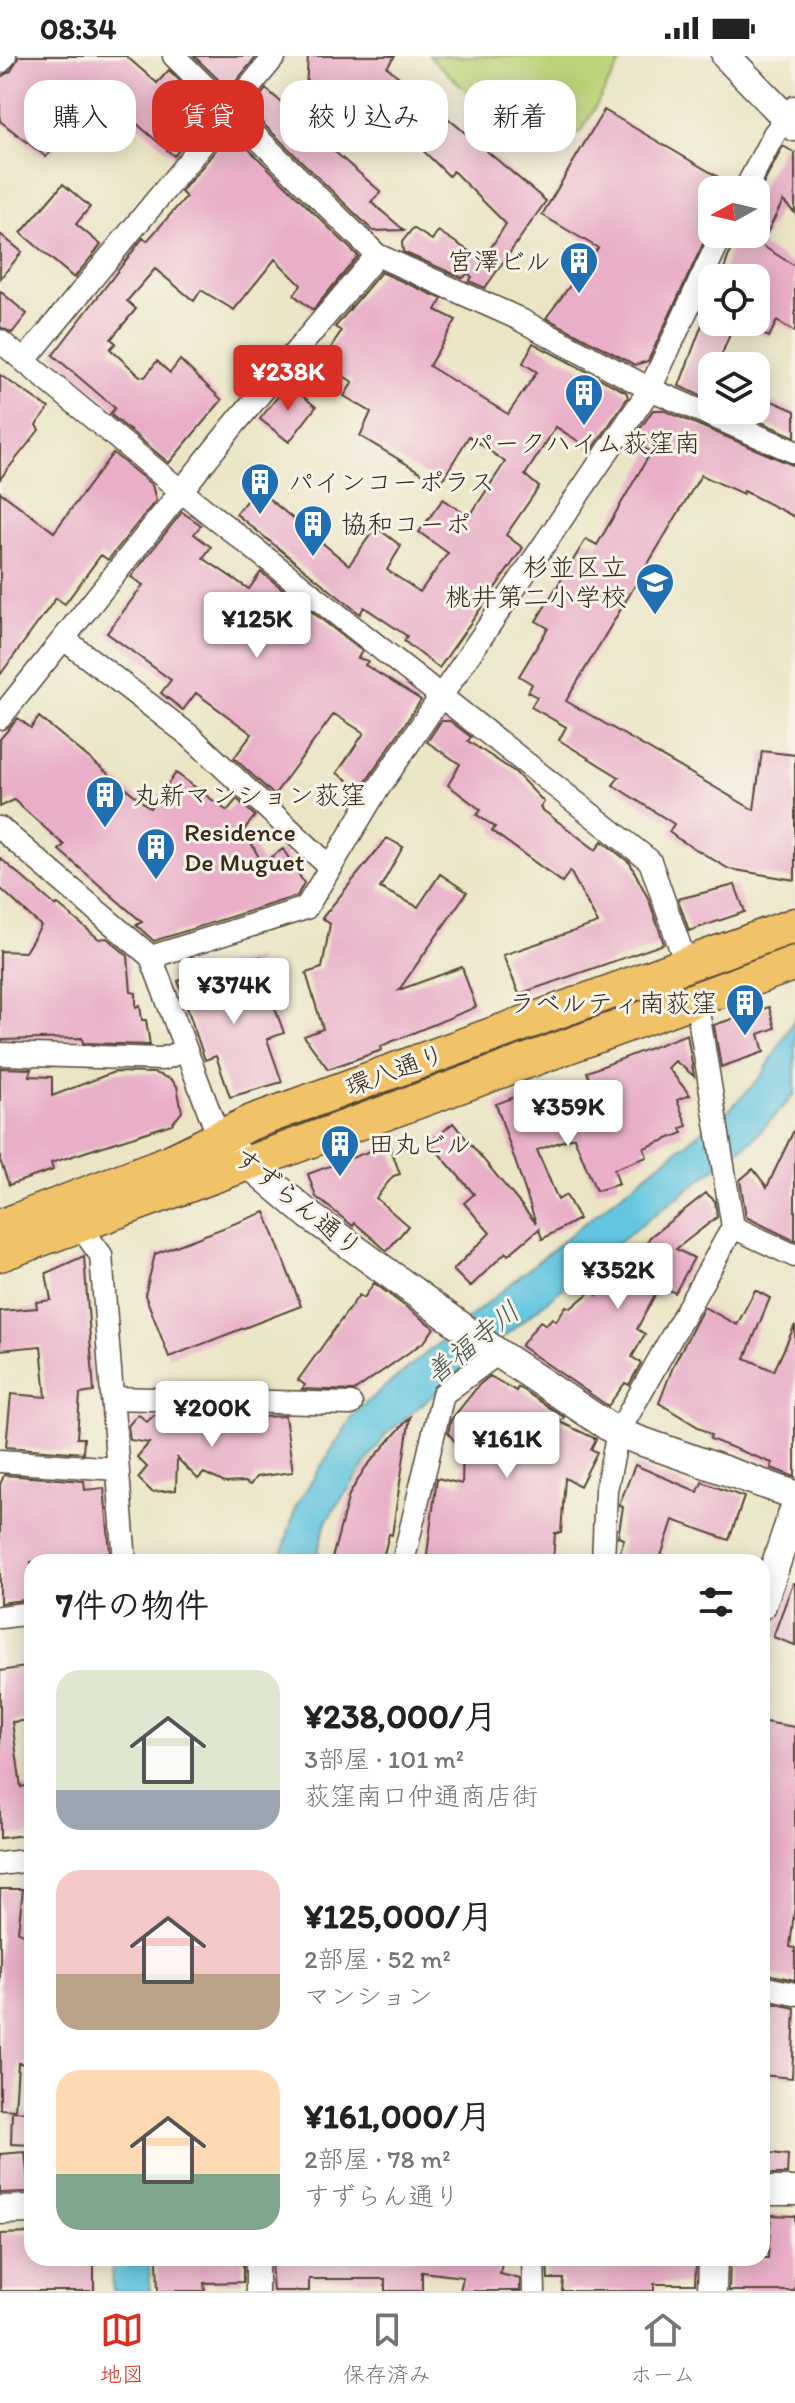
<!DOCTYPE html>
<html lang="ja">
<meta charset="utf-8">
<style>
body{margin:0;font-family:Itim,"Klee One",sans-serif;background:#f2f2f2;color:#222;height:100vh;display:flex;flex-direction:column;font-size:30px;white-space:nowrap}
*{box-sizing:border-box;margin:0}
p{font-size:26px;color:#767676}
.icon{flex:none;width:44px;height:44px;fill:none;stroke:currentColor;stroke-width:2;stroke-linecap:round;stroke-linejoin:round}
.map{position:relative;flex:1;overflow:hidden}
.drawer{position:absolute;left:24px;top:1498px;width:746px;height:712px;display:flex;flex-direction:column;background:#fff;border-radius:24px;box-shadow:0 4px 20px #0003}
.drawer>*{flex:none}
.banner{position:absolute;left:24px;top:24px;width:748px;height:72px;display:flex;gap:16px}
.needle{width:52px;rotate:262deg}
.buttons{position:absolute;left:698px;top:120px;display:grid;gap:16px}
.buttons a{display:grid;place-items:center;width:72px;height:72px;border-radius:16px;background:#fff;box-shadow:0 4px 20px #0003;font-size:40px}
.price{position:absolute;translate:-50% -68px;padding:0 18px;border-radius:8px;background:#fff;color:#222;font-size:26px;line-height:52px;filter:drop-shadow(0 2px 4px #0008)}
.price::after{content:'';position:absolute;left:50%;top:48px;width:24px;height:18px;margin-left:-12px;background:inherit;clip-path:polygon(0 0,100% 0,50% 100%)}
.price.active{background:#d93025;color:#fff}
ul{padding:0;list-style:none}
li{display:flex;align-items:center;gap:24px;height:200px;padding:0 32px}
li span{display:grid;place-items:center;flex:none;width:224px;height:160px;border-radius:24px;color:#555}
li>.icon{margin-inline-start:auto}
span .icon{width:96px;height:96px;fill:#fffc;stroke-width:1}
li b{font-size:34px}
h2{display:flex;justify-content:space-between;align-items:center;height:96px;padding:0 32px;font-size:34px}
.tag{padding:0 28px;border-radius:24px;background:#fff;box-shadow:0 4px 20px #0003;font-size:28px;line-height:72px}
.tag.active{background:#d93025;color:#fff}
.status{display:flex;justify-content:space-between;align-items:center;height:56px;padding:0 40px;background:#fff;direction:ltr}
.status svg{height:22px;fill:currentColor}
.menu{display:flex;justify-content:space-around;align-items:center;height:112px;border-top:2px solid #e0e0e0;background:#fff;font-size:22px;color:#767676}
.menu a{display:grid;justify-items:center;gap:4px}
.menu .active{color:#d93025}
.map>svg:first-child{display:block}
</style>
<div class="status"><b>08:34</b><svg viewBox="0 0 49 12"><path d="M0 12V9h3v3zM5 12V6h3v6zM10 12V3h3v9zM15 12V0h3v12zM26 1h20v11H26zM47 4h2v5h-2z"/></svg></div>
<div class="map">
<svg width="795" height="2235" viewBox="0 0 795 2235">
<rect width="100%" height="100%" fill="#f7f3e8"/>
<filter id="ink" filterUnits="userSpaceOnUse"><feTurbulence type="fractalNoise" baseFrequency=".0125" numOctaves="2"/><feDisplacementMap in="SourceGraphic" scale="16" xChannelSelector="R" yChannelSelector="G"/><feConvolveMatrix kernelMatrix="1 2 1 2 8 2 1 2 1" color-interpolation-filters="sRGB"/></filter>
<filter id="wash" filterUnits="userSpaceOnUse"><feTurbulence type="fractalNoise" baseFrequency=".006" numOctaves="4" result="noise"/><feDisplacementMap in="SourceGraphic" scale="32" xChannelSelector="R" yChannelSelector="G"/><feGaussianBlur stdDeviation="1.8" result="paint"/><feColorMatrix in="noise" values="0 0 0 0 0 0 0 0 0 0 0 0 0 0 0 0 0 1.4 0 .05"/><feComposite in="paint" operator="in"/></filter>
<g filter="url(#wash)">
<rect width="100%" height="100%" fill="#ebe5c6"/>
<path fill="#bbd377" stroke="#7b7e4a" stroke-width="2" d="M429,0H624L581,76L545,82L482,49Z"/>
<path fill="#63c6e0" stroke="#4f787f" stroke-width="2" d="M795,962V1038L752,1084L610,1193L386,1378L326,1466L315,1506H280L296,1450L357,1354L587,1165L729,1054L761,1021Z
M112,2202H149L150,2235H113Z"/>
<g id="blocks">
<path fill="#e9afc8" d="M19,0H126L157,27L169,14L211,56L174,100L98,34L74,63L78,66L46,101L0,65V21L11,15Z
M194,0H257L229,34Z
M308,0H395L387,11L546,145L485,232L469,225L472,221L468,217L463,222L403,196L402,186L413,172L432,184L438,175L483,204L506,168L453,115L449,120L353,26L311,75L381,136L371,146L404,174L373,175L249,54L266,33L304,66Z
M604,54L732,129L731,134H712V169L648,305L635,309L546,262L598,192L542,159Z
M231,76L358,200L313,254L294,239L301,229L275,203L234,254L201,234L194,245L155,213L127,245L136,253L111,283L116,287L110,293L140,320L145,321L157,305L170,317L180,304L222,344L169,407L110,358L115,352L53,299L143,182L147,185L186,141L181,136Z
M783,90L795,97V157L783,145L761,189L795,210V276L777,265L769,281L756,275V222H721L736,178H756V142Z
M63,128L90,151L76,168L101,189L74,222L21,177Z
M0,178L22,196L0,223Z
M381,216L442,243L436,254L456,264L429,310L508,358L537,316L523,307L533,287L626,336L628,341L592,394L556,371L525,419L539,431L506,479L523,492L439,612L404,585L407,580L364,551L360,558L236,458L256,432L349,509L376,471L401,490L387,514L420,536L448,497L419,476L443,443L469,461L505,406L469,380L440,428L360,380L371,356L344,340L353,326L322,307L341,275L335,271Z
M0,235L27,258L12,277L0,271Z
M703,266H735L717,310H712V345L679,330Z
M0,319L49,352L36,369L39,374L0,423Z
M288,328L316,351L289,386L260,363Z
M756,338L795,355V381L733,354H756Z
M653,354H663L795,410V461L744,435L743,438L701,419L566,645L754,754L762,695L795,699V824L729,813L677,782L669,776L674,768L613,729L619,721L559,684L566,671L531,651L537,641L528,636L532,628L519,620L548,572L536,565L586,483L597,489L651,396L631,386Z
M113,397L152,429L156,444L108,504L101,499L65,548L56,542L0,619V436L54,476Z
M182,456L201,469L194,478L211,491L203,502L249,533L261,516L362,595L358,602L368,605L365,609L421,644L361,733L337,717L364,677L334,658L274,739L234,702L252,678L196,637L183,654L161,637L171,624L107,577L143,529L131,521Z
M39,661L150,752L176,717L227,755L237,743L255,760L244,774L262,807L283,793L304,827L297,840L154,885L136,869L142,866L59,794L64,789L14,744L0,751V683L18,662L31,672Z
M441,665H450L471,681L468,685L515,716L544,746L540,752L596,794L602,785L630,807L649,844L664,888L519,938L503,899L598,867L570,815L562,826L492,775L495,771L477,759L481,754L448,729L460,708L427,686Z
M387,782L403,791L380,832L418,851L440,818L467,836L399,934L462,911L476,951L381,990L382,994L328,1013L304,980L323,973L306,917L322,912L330,868L322,862Z
M0,802L56,850L57,848L99,883L107,882L128,900L131,936L136,937V951L140,949L142,964H146L150,989L83,987L82,982L0,984V895L25,896L41,870L0,832Z
M735,829L745,856L689,875L678,843Z
M260,901L242,931L257,942L267,930L284,977L267,983L282,1026L230,1041L216,1000L205,1004L178,925Z
M769,951L775,972L759,978L764,996L721,1011L714,969Z
M687,978L694,1020L675,1005L668,1012L690,1039L677,1044L687,1070L681,1072L683,1077L644,1092L647,1101L614,1113L619,1128L596,1135L574,1081L537,1094L558,1144L566,1139L579,1163L542,1183L539,1173L508,1199L506,1196L470,1231L453,1214L490,1177L464,1147L474,1138L430,1087L453,1067L536,1167L496,1048L534,1034L546,1071L601,1053L587,1016Z
M0,1012L31,1013L29,1020L52,1021V1040L114,1016L154,1017L171,1023L177,1030L182,1056L172,1068L51,1107L53,1114L9,1129L0,1104Z
M795,1072V1185L746,1161L740,1124L753,1113L767,1131Z
M389,1088L400,1118L393,1120L376,1142L408,1170L387,1195L355,1167L353,1170L316,1141L308,1118Z
M706,1137L715,1145L717,1161L676,1193L694,1202L675,1237L660,1229L637,1273L645,1278L632,1301L641,1307L629,1329L625,1327L608,1350L521,1290L540,1265L546,1269L552,1262L556,1265L566,1250L571,1252L591,1235L597,1239L612,1210L615,1212L619,1204L628,1208L635,1193L642,1196L650,1181Z
M265,1156L301,1250L169,1301L145,1239L155,1198Z
M84,1200L94,1336L80,1338L77,1382H84L83,1397L6,1391L11,1338L46,1341L41,1290L0,1294V1255L37,1252L36,1246L51,1244L46,1217Z
M374,1227L434,1272L425,1285L354,1335L302,1333L305,1329L298,1324L359,1239L364,1242Z
M755,1234L770,1242L745,1302L774,1315L795,1269V1421L771,1412L772,1407L710,1383L711,1379L659,1347L674,1308L704,1251L737,1269Z
M490,1320L516,1335L518,1331L564,1361L560,1366L596,1383L591,1393L597,1396L580,1430L565,1422L561,1477H555L553,1506H426L437,1422L462,1428L463,1395L448,1377L451,1364L479,1329Z
M138,1358L147,1366L154,1359L187,1366L215,1360L223,1367L229,1361L235,1366L240,1362L285,1360L293,1416L256,1421L250,1429L244,1426L225,1427L204,1417L198,1423L177,1402L176,1434L152,1436L138,1422L147,1411L137,1401L149,1387L130,1384L128,1370Z
M410,1361L392,1479L389,1478L382,1506H331L349,1439L365,1412Z
M635,1409L698,1436L702,1426L744,1441L729,1484L673,1464L659,1506H617L624,1483L618,1481L623,1451L619,1449Z
M4,1419L84,1425L85,1434L104,1432L111,1506H31V1543L0,1547V1429Z
M793,1527H795V1589L773,1581Z
M32,1610V1664L12,1666L21,1731L32,1729V1778L0,1782V1615Z
M765,1666L795,1671V1848L790,1891L795,1892V1924L762,1917V1683Z
M0,1833H23L18,1876L32,1881V1904L28,1902L32,1980H26L25,2008L18,2007L15,2054L0,2053Z
M762,1945L795,1952L792,2022L762,2019Z
M12,2055L32,2056V2089L11,2088Z
M25,2096L29,2136L0,2137V2098Z
M762,2096L788,2099L787,2118H762Z
M771,2159L795,2160V2235H729L730,2202H768Z
M32,2177V2202H94V2235H0V2178Z
M157,2202H243V2226L204,2227L205,2235H158Z
M326,2202H503L500,2218L520,2223V2235H460L463,2221L422,2216V2235H385V2223H309V2235H273L271,2205Z
M547,2202L696,2206L695,2228H654V2235H562L563,2223H548Z"/>
</g>
</g>
<g filter="url(#ink)">
<use href="#blocks" fill-opacity="0" stroke="#554637" stroke-width="2"/>
<g fill="none" stroke-linecap="round" stroke-linejoin="round">
<g stroke="#554637" stroke-width="25">
<path id="minor" d="M174,0L377,199L515,261L650,333L795,396
M0,6L5,0
M745,134L774,78L795,51
M0,285L181,435L650,805L686,908
M25,304L275,0
M64,583L190,680L331,812
M0,662L233,370L377,199
M0,772L151,901L219,1082
M151,901L306,852L373,740L650,333L722,178
M0,998L162,1003L186,994
M733,1171L795,1200
M90,1184L101,1199L125,1506
M112,1342L351,1348
M0,1405L117,1413
M403,1506L443,1338L498,1297
M603,1506L606,1434L618,1377L733,1171L696,943
M0,1561L32,1557
M0,1808L32,1804
M762,1931L795,1938
M257,2202V2235
M533,2202L534,2235"/>
</g>
<g stroke="#554637" stroke-width="31">
<path id="tertiary" d="M726,0L795,71
M235,1096L310,1160L498,1297L618,1377L795,1439
M762,1549L795,1451
M762,2135H795
M0,2154L32,2153
M712,2235L713,2202"/>
</g>
<g stroke="#554637" stroke-width="37">
<path id="primary" d="M0,1171L170,1106L252,1066L795,869
M0,1198L795,907"/>
</g>
<use href="#minor" stroke="#fff" stroke-width="22"/>
<use href="#tertiary" stroke="#fff" stroke-width="28"/>
<use href="#primary" stroke="#f0c369" stroke-width="34"/>
</g>
</g>
<defs>
<g id="building-pin" transform="scale(2)"><path d="M0 17L-7.5 6A9.5 9.5 0 1 1 7.5 6Z" fill="#1f6fb2" stroke="#f7f3e8"/><path d="M-4-6H4V6H1V3H-1V6H-4ZM-2.5-4.3h1.7v1.8h-1.7ZM.8-4.3h1.7v1.8H.8ZM-2.5-1h1.7V.8h-1.7ZM.8-1h1.7V.8H.8Z" fill="#fff"/></g>
<g id="school-pin" transform="scale(2)"><path d="M0 17L-7.5 6A9.5 9.5 0 1 1 7.5 6Z" fill="#1f6fb2" stroke="#f7f3e8"/><path d="M0-5L7-2L0 1L-7-2ZM-4 1L0 2.5L4 1V4Q0 6-4 4Z" fill="#fff"/></g>
</defs>
<g fill-rule="evenodd">
<use href="#building-pin" x="579" y="205"/>
<use href="#building-pin" x="584" y="337"/>
<use href="#building-pin" x="260" y="426"/>
<use href="#building-pin" x="313" y="468"/>
<use href="#school-pin" x="655" y="526"/>
<use href="#building-pin" x="105" y="739"/>
<use href="#building-pin" x="156" y="791"/>
<use href="#building-pin" x="745" y="947"/>
<use href="#building-pin" x="340" y="1088"/>
</g>
<g text-anchor="middle" stroke-width="6" stroke-linejoin="round" paint-order="stroke">
<g font-size="26" fill="#3b2a1e" stroke="#f7f3e8" text-anchor="start">
<text x="551" y="214" text-anchor="end">宮澤ビル</text>
<text x="584" y="396" text-anchor="middle">パークハイム荻窪南</text>
<text x="288" y="435">パインコーポラス</text>
<text x="341" y="477">協和コーポ</text>
<text x="627" y="520" text-anchor="end">杉並区立<tspan x="627" dy="30">桃井第二小学校</tspan></text>
<text x="133" y="748">丸新マンション荻窪</text>
<text x="184" y="785">Residence<tspan x="184" dy="30">De Muguet</tspan></text>
<text x="717" y="956" text-anchor="end">ラベルティ南荻窪</text>
<text x="368" y="1097">田丸ビル</text>
</g>
<g font-size="26" fill="#3b2a1e" stroke="#f7f3e8">
<text transform="translate(395 1014) rotate(-20)" y="9">環八通り</text>
<text transform="translate(298 1146) rotate(39)" y="9">すずらん通り</text>
</g>
<g font-size="28" font-style="italic" fill="#475958" stroke="#f7f3e8">
<text transform="translate(472 1286) rotate(-39)" y="10">善福寺川</text>
</g>
</g>
</svg>
<div class="buttons">
<a><svg class="needle" viewBox="-14 -14 28 28"><path d="M0-13l5 13h-10z" fill="#e53935"/><path d="M0 13l5-13h-10z" fill="#767676"/></svg></a>
<a><svg class="icon" aria-label="locate" viewBox="0 0 24 24"><circle cx="12" cy="12" r="6"/><path d="M12 2v4M12 18v4M2 12h4M18 12h4"/></svg></a>
<a><svg class="icon" aria-label="layers" viewBox="0 0 24 24"><path d="M12 4l9 5-9 5-9-5zM3 14l9 5 9-5"/></svg></a>
</div>
<b class="price active" style="left:288px;top:357px">¥238K</b>
<b class="price" style="left:257px;top:604px">¥125K</b>
<b class="price" style="left:234px;top:970px">¥374K</b>
<b class="price" style="left:568px;top:1092px">¥359K</b>
<b class="price" style="left:618px;top:1255px">¥352K</b>
<b class="price" style="left:212px;top:1393px">¥200K</b>
<b class="price" style="left:507px;top:1424px">¥161K</b>
<div class="banner">
<a class="tag">購入</a>
<a class="tag active">賃貸</a>
<a class="tag">絞り込み</a>
<a class="tag">新着</a>
</div>
<section class="drawer">
<h2>7件の物件<svg class="icon" aria-label="filters" viewBox="0 0 24 24"><path d="M4 7h16M4 17h16"/><circle cx="9" cy="7" r="2"/><circle cx="15" cy="17" r="2"/></svg></h2>
<ul>
<li><span style="background:linear-gradient(#dfe7d0 75%,#9aa5b1 0)"><svg class="icon" aria-label="home" viewBox="0 0 24 24"><path d="M3 11l9-7 9 7M6 9v11h12V9"/></svg></span><div><b>¥238,000/月</b><p>3部屋 · 101 m²</p><p>荻窪南口仲通商店街</p></div></li>
<li><span style="background:linear-gradient(#f6c9c9 65%,#b9a48a 0)"><svg class="icon" aria-label="home" viewBox="0 0 24 24"><path d="M3 11l9-7 9 7M6 9v11h12V9"/></svg></span><div><b>¥125,000/月</b><p>2部屋 · 52 m²</p><p>マンション</p></div></li>
<li><span style="background:linear-gradient(#ffd9b3 65%,#7fa58c 0)"><svg class="icon" aria-label="home" viewBox="0 0 24 24"><path d="M3 11l9-7 9 7M6 9v11h12V9"/></svg></span><div><b>¥161,000/月</b><p>2部屋 · 78 m²</p><p>すずらん通り</p></div></li>
</ul>
</section>
</div>
<nav class="menu">
<a class="active"><svg class="icon" aria-label="map" viewBox="0 0 24 24"><path d="M3 6l6-2 6 2 6-2v14l-6 2-6-2-6 2zM9 4v14M15 6v14"/></svg>地図</a>
<a><svg class="icon" aria-label="saved" viewBox="0 0 24 24"><path d="M7 4h10v16l-5-4-5 4z"/></svg>保存済み</a>
<a><svg class="icon" aria-label="home" viewBox="0 0 24 24"><path d="M3 11l9-7 9 7M6 9v11h12V9"/></svg>ホーム</a>
</nav>
